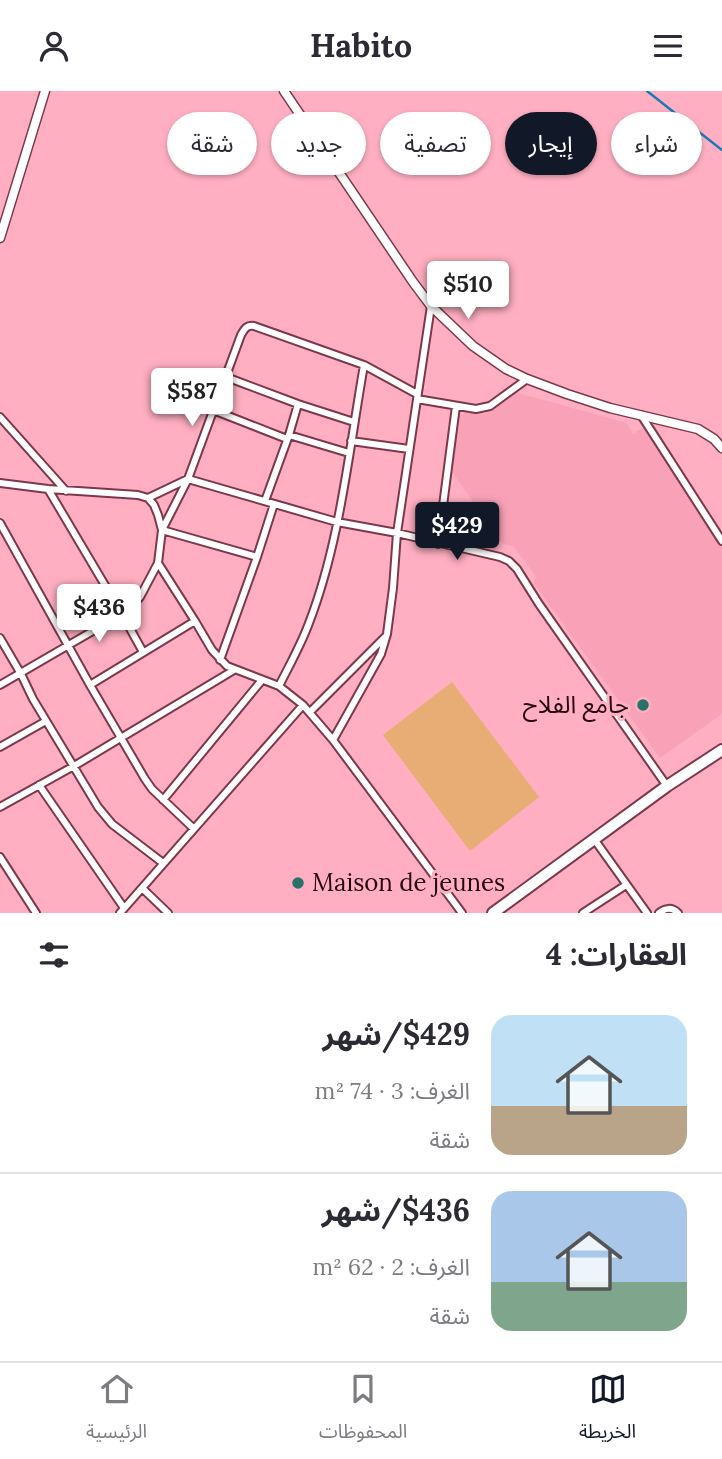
<!DOCTYPE html>
<html lang="ar">
<meta charset="utf-8">
<style>
body{margin:0;font-family:Lora,"Noto Sans Arabic",serif;background:#f2f2f3;color:#2b2b33;direction:rtl;height:100vh;display:flex;flex-direction:column;font-size:26px;white-space:nowrap}
*{box-sizing:border-box;margin:0}
p{font-size:23px;color:#7c7c81}
.icon{flex:none;width:38px;height:38px;fill:none;stroke:currentColor;stroke-width:2;stroke-linecap:round;stroke-linejoin:round}
.map{position:relative;height:822px;overflow:hidden;direction:ltr}
.details{display:flex;flex-direction:column;background:#fff;flex:1}
.details>*{flex:none}
.banner{position:absolute;left:21px;top:21px;width:681px;height:63px;direction:rtl;display:flex;gap:14px}
.price{position:absolute;translate:-50% -60px;padding:0 16px;border-radius:7px;background:#fff;color:#222;font-size:23px;line-height:46px;filter:drop-shadow(0 2px 4px #0008)}
.price::after{content:'';position:absolute;left:50%;top:42px;width:21px;height:16px;margin-left:-10px;background:inherit;clip-path:polygon(0 0,100% 0,50% 100%)}
.price.selected{background:#111827;color:#fff}
ul{padding:0;list-style:none}
li{display:flex;align-items:center;gap:21px;height:175px;padding:0 35px}
li+li{border-top:2px solid #e1e1e2}
li span{display:grid;place-items:center;flex:none;width:196px;height:140px;border-radius:21px;color:#555}
li>.icon{margin-inline-start:auto}
span .icon{width:84px;height:84px;fill:#fffc;stroke-width:1}
li b{font-size:30px}
h2{display:flex;justify-content:space-between;align-items:center;height:84px;padding:0 35px;font-size:30px}
.tag{padding:0 24px;border-radius:32px;background:#fff;box-shadow:0 2px 5px #0004;font-size:24px;line-height:63px}
.tag.selected{background:#111827;color:#fff}
header{display:flex;justify-content:space-between;align-items:center;height:91px;padding:0 35px;background:#fff;font-size:32px;font-weight:700}
.menu{display:flex;justify-content:space-around;align-items:center;height:98px;border-top:2px solid #e1e1e2;background:#fff;font-size:19px;color:#7c7c81}
.menu a{display:grid;justify-items:center;gap:4px}
.menu .selected{color:#111827}
.map>svg:first-child{display:block}
</style>
<header><svg class="icon" aria-label="menu" viewBox="0 0 24 24"><path d="M4 6h16M4 12h16M4 18h16"/></svg>Habito<svg class="icon" aria-label="person" viewBox="0 0 24 24"><circle cx="12" cy="8" r="4"/><path d="M4 21q1-7 8-7t8 7"/></svg></header>
<div class="map">
<svg width="722" height="822" viewBox="0 0 722 822">
<rect width="100%" height="100%" fill="#ffafc1"/>
<path fill="#f9a2b7" d="M515,301L627,332L633,343L644,336L722,457V623L660,667L533,491L537,487L514,456L503,453L452,381L459,325L466,321L485,323Z"/>
<path fill="#e8ad74" d="M452,591L539,706L470,760L383,644Z"/>
<g fill="none" stroke-linecap="round" stroke-linejoin="round">
<path stroke="#177abb" stroke-width="2.5" d="M647,0L722,59"/>
<g stroke="#7b384a" stroke-width="10">
<path id="minor" d="M226,286L298,313L354,331
M417,308L476,318L490,315L527,288
M213,319L287,348
M641,324L722,450
M0,326L66,400
M289,344L349,362
M351,350L409,358
M0,392L48,398L138,404L148,407L154,414L158,424L162,439L158,472L195,530L212,559L227,575L279,595L303,614L333,649L462,822
M48,398L122,523L143,561
M148,407L188,388L337,431L397,442L500,466L509,470L517,478L539,513L667,695
M265,410L289,344L298,313
M0,432L90,594L145,688L152,698L193,737
M438,453L456,315
M257,466L162,439L188,388L241,244C245,237 247,234 254,235L364,274L417,303
M0,547L21,583L33,608L98,716L112,733L163,772
M220,569L257,466L274,413
M0,594L122,523L140,506L158,472
M90,594L195,530
M279,595C289,575 301,554 309,532C340,452 349,359 364,274
M310,621L385,546
M333,649L371,581L381,563L387,543L393,497L397,442L431,215
M0,656L46,630
M39,694L124,817
M163,709L262,589
M0,716L74,675L234,579
M594,748L647,822
M0,766L36,822
M142,797L168,822
M120,822L303,614
M583,822L626,794
M659,822C665,817 672,816 678,822"/>
</g>
<g stroke="#7b384a" stroke-width="11">
<path id="tertiary" d="M284,0L413,191L431,215L473,255L506,278L527,288L567,303L610,317L698,338L714,348L722,357
M0,147L45,0"/>
</g>
<g stroke="#7b384a" stroke-width="14">
<path id="primary" d="M493,822L667,695L722,659"/>
</g>
<use href="#minor" stroke="#fff" stroke-width="6"/>
<use href="#tertiary" stroke="#fff" stroke-width="8"/>
<use href="#primary" stroke="#fff" stroke-width="10"/>
</g>
<g fill="#2a7269" stroke="#ffafc1" stroke-width="2.5">
<circle cx="643" cy="614" r="7"/>
<circle cx="298" cy="792" r="7"/>
</g>
<g text-anchor="middle" stroke-width="6" stroke-linejoin="round" paint-order="stroke">
<g font-size="24" fill="#250912" stroke="#ffafc1" text-anchor="end">
<text x="629" y="622">جامع الفلاح</text>
<text x="312" y="800" text-anchor="start">Maison de jeunes</text>
</g>
</g>
</svg>
<b class="price" style="left:468px;top:230px">$510</b>
<b class="price" style="left:192px;top:337px">$587</b>
<b class="price selected" style="left:457px;top:471px">$429</b>
<b class="price" style="left:99px;top:553px">$436</b>
<div class="banner">
<a class="tag">شراء</a>
<a class="tag selected">إيجار</a>
<a class="tag">تصفية</a>
<a class="tag">جديد</a>
<a class="tag">شقة</a>
</div>
</div>
<section class="details">
<h2>العقارات: 4<svg class="icon" aria-label="filters" viewBox="0 0 24 24"><path d="M4 7h16M4 17h16"/><circle cx="9" cy="7" r="2"/><circle cx="15" cy="17" r="2"/></svg></h2>
<ul>
<li><span style="background:linear-gradient(#bfe0f5 65%,#b9a48a 0)"><svg class="icon" aria-label="home" viewBox="0 0 24 24"><path d="M3 11l9-7 9 7M6 9v11h12V9"/></svg></span><div><b>$429/شهر</b><p>الغرف: 3 · 74 m²</p><p>شقة</p></div></li>
<li><span style="background:linear-gradient(#a9c7e8 65%,#7fa58c 0)"><svg class="icon" aria-label="home" viewBox="0 0 24 24"><path d="M3 11l9-7 9 7M6 9v11h12V9"/></svg></span><div><b>$436/شهر</b><p>الغرف: 2 · 62 m²</p><p>شقة</p></div></li>
</ul>
</section>
<nav class="menu">
<a class="selected"><svg class="icon" aria-label="map" viewBox="0 0 24 24"><path d="M3 6l6-2 6 2 6-2v14l-6 2-6-2-6 2zM9 4v14M15 6v14"/></svg>الخريطة</a>
<a><svg class="icon" aria-label="saved" viewBox="0 0 24 24"><path d="M7 4h10v16l-5-4-5 4z"/></svg>المحفوظات</a>
<a><svg class="icon" aria-label="home" viewBox="0 0 24 24"><path d="M3 11l9-7 9 7M6 9v11h12V9"/></svg>الرئيسية</a>
</nav>
